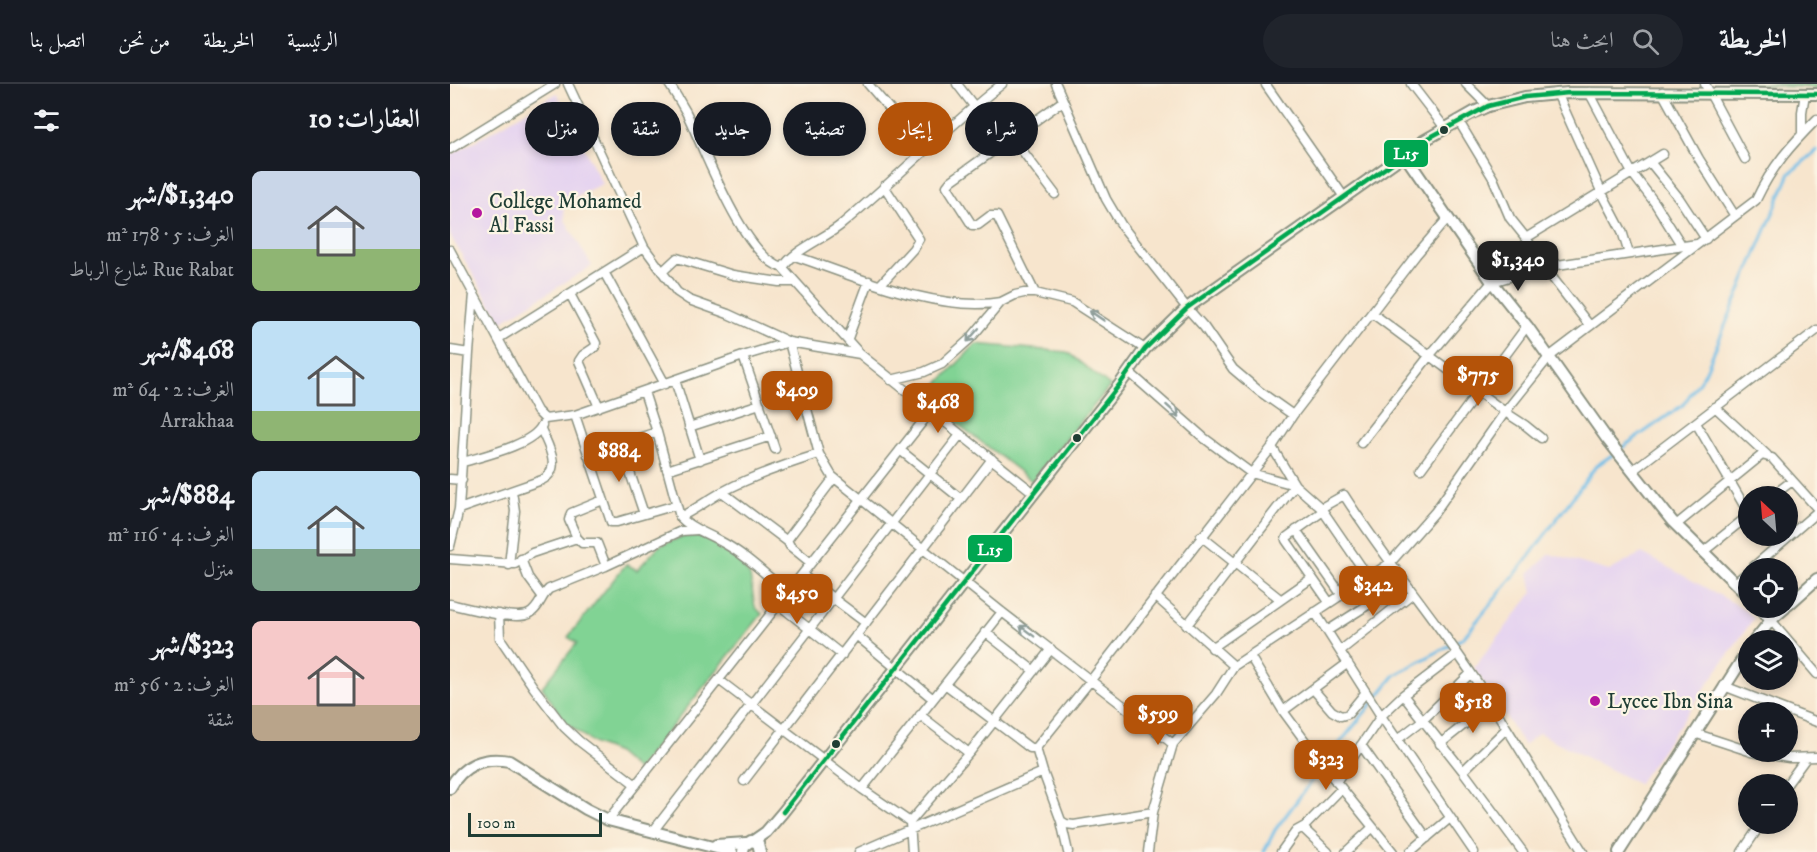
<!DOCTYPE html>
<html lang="ar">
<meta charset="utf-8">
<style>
body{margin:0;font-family:"IM FELL DW Pica",Amiri,serif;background:#20242c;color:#f1f3f6;direction:rtl;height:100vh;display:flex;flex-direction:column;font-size:22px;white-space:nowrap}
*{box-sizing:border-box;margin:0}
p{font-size:20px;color:#9ea1a6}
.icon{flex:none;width:33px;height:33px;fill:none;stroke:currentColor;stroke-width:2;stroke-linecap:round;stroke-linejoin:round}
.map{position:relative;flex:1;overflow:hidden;direction:ltr}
.drawer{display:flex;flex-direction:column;background:#171b24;width:450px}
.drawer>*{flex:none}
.hud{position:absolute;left:18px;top:18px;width:570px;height:54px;direction:rtl;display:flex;gap:12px}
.needle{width:39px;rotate:334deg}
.fabs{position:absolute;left:1288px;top:402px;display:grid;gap:12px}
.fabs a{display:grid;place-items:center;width:60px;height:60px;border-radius:50%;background:#171b24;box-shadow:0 3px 9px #0003;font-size:30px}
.scale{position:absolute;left:18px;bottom:15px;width:134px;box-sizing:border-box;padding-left:6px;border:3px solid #1f3d34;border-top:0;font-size:16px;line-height:21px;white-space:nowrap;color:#1f3d34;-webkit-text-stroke:4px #fcf5e5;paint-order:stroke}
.price{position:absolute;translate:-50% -51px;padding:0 14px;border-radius:12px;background:#b45309;color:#fff;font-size:20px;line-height:39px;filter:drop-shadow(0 2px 3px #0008)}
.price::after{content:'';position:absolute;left:50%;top:36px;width:18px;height:14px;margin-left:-9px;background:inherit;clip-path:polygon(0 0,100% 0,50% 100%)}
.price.selected{background:#222;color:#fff}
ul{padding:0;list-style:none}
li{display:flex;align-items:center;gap:18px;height:150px;padding:0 30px}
li span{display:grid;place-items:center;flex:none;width:168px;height:120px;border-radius:9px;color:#555}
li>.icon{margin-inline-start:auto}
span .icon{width:72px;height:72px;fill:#fffc;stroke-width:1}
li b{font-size:26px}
h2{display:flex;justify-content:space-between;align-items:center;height:72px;padding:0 30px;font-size:26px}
.pill{padding:0 21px;border-radius:27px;background:#171b24;box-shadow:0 3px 9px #0003;font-size:21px;line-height:54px}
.pill.selected{background:#b45309;color:#fff}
header{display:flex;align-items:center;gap:36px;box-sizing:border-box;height:84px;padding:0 30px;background:#171b24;border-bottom:2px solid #363941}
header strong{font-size:28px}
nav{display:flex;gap:33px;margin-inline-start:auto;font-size:21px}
.search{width:420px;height:54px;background:#20242c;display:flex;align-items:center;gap:15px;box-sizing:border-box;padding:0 21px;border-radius:33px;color:#9ea1a6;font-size:22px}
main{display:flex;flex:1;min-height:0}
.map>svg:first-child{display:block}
</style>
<header>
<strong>الخريطة</strong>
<div class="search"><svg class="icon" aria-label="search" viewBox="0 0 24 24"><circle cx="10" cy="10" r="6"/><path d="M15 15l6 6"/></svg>ابحث هنا</div>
<nav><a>الرئيسية</a><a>الخريطة</a><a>من نحن</a><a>اتصل بنا</a></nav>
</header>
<main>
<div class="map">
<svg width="1367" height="768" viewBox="0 0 1367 768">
<rect width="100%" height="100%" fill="#fcf5e5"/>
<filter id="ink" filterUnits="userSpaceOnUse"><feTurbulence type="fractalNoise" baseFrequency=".0167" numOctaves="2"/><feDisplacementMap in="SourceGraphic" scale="12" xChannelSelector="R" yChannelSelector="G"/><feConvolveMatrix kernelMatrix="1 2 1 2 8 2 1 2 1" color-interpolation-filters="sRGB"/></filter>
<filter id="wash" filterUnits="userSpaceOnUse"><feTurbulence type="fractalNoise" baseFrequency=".008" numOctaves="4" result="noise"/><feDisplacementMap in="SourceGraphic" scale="24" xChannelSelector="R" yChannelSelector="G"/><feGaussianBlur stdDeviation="1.35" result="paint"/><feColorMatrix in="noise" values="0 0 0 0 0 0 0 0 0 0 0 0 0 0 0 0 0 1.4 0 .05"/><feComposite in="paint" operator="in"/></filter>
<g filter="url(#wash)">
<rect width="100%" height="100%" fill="#f7e5cd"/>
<path fill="#e5d3f0" d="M107,9L152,100L113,118L115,136L142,182L51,238L0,151V72Z
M1192,469L1289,522L1304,534L1188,700L1089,649L1074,661L1024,584L1083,508L1079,489L1100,470L1159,487Z"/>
<path fill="#81d394" stroke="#508864" stroke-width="1.5" d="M1276,0H1367V4Z
M526,260L617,268L660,302L582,397L474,314Z
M234,452L256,453L286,474L300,492L305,523L312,530L187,686L167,669L145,660L115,638L92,603L127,559L118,553L176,480L187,486L209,462Z"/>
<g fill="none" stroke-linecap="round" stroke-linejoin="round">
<path stroke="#6dbde8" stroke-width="3" d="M1170,365L1233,321L1255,289L1340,89L1367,66
M814,768L825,746L890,659L945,591L1013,554L1075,478L1146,382L1165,369"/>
</g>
</g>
<g filter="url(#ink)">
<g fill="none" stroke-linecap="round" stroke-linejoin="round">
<g stroke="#8b9180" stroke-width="11">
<path id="minor" d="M118,0L194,163L227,208L239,216L278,230L339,258L410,270
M219,0C225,9 231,19 236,28C254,64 293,173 333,184L410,270L584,409
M418,0L474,65
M507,0L524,22
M606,0L656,115L672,142L737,224L754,243L783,285L809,307L843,331
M961,0L995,44
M1016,0L1038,22
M1255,0L1295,75
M816,1L894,113
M1139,8L1182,89L1205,119L1232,162
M1212,8L1249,75L1285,132
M1107,9L1151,107L1172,147L1179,170
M1008,36L1043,94L1060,134L1076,154L1094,183L1140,242
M1352,50V28L1355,10
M562,53L605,110
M0,65L105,0
M1200,78L1229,114L1256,155
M1076,154L1213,70
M0,166L87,327L95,335L125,331L293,272L339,258
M345,172C404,192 488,229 551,218
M333,184C343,166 376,154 392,140C446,95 496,44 552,0
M154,188L215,300
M212,188L227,174L283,191L329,198H344
M430,201L463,165L469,155L434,102
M585,209L547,132H540L528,141H522L497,102L501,97L613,17
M120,210L146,259L145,263L133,271L129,277L149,323
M922,229L1055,328L1075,341L1091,354
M49,254L194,163
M398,254L419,197
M339,258L369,370L382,392L552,528L723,660
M0,266L19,269
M293,272L325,365
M679,288L754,354L801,389L845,401
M225,296L250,376
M441,296L474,288L492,280L521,254L551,218L565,211L574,209H585L622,218L695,265
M194,308L207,348L230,433C241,445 257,449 270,457C295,470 316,491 338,509
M1265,323L1317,371
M125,331L161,438H167L226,421
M1246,339L1299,430
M239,343L310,320
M170,359L194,430
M911,359L980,271L1042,198L1094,183L1247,160
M822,363L845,401L871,424L894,411C925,460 961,505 995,552C1045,620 1088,697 1133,768
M450,366L511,415
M138,371L207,348
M13,378C33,372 83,361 92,341
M971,385L1077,242
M217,386L321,352
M1182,387L1367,246
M0,395L12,396
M272,408L337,457
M1322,412L1342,397
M871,424L919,494
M9,425L92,396C113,385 98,362 91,345
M873,427L837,453L836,456L879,518
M230,433C246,425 259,415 274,407C304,391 337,380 369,370
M1226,441L1312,371L1322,374L1367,424
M846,446L891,510
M751,452L830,515
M0,462L9,425L19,269L24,210
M1253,468L1299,431
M0,475L65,480L82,469L127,454
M71,475L78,493L92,512
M361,479L340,462L337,456L384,394
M59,481L65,427L62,407
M156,482L231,447L247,446
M1302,484L1367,428
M352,491L416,539
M1285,499L1299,487
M705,512L784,582
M0,520C17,524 65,537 79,530C89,525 91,512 99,505L156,482L147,459H132L127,454L119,436L121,429L153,416
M328,520L392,571
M865,528L931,632L1024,768
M49,530L50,554L84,604L114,643L129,657L186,701
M1321,536L1367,590
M737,541L845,401
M877,547L954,498
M535,548L584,587
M406,551L482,614
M762,564L862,494
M890,567L963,509
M800,572L833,627L898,579
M269,596L412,705L460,738
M495,600L580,664H586L641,596L822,363L843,331L966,171L997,135
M1274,602L1367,638
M863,605L882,627L891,632L898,630L916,608
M953,611L1013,687L1073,768
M833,627L872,680L943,768
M470,631L519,669
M1244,649L1299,667
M947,656L973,636L1020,590
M990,660L1040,620
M911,661L977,754
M586,664L593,688
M1301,668L1339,674L1367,673
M1013,687L1056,645
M294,697L542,375
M886,698L931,632L953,611L1007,570
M1337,700L1356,674
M412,705L552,528
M158,736L481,327
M611,737L618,768
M204,746L510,351
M409,768L593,688L611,737L616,740L624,741L703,728
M462,768L460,738L519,669L601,565
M698,768L703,728L723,660L766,610L784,582L940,479L985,428L1055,328L1099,273L1306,116C1322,82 1341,61 1367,35
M831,768L846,747L855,742
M878,768L855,746V742L891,705
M896,768L922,744
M960,768L1000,734
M1292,768L1311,740"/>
</g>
<g stroke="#8b9180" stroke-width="14">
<path id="tertiary" d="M954,70L1042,198L1077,242L1157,355L1222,437L1299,513
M1338,521L1367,495
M1309,524L1321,536
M1305,556L1321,536L1335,524
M1169,768L1299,565"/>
</g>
<g stroke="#8b9180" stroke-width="14">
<path id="secondary" d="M0,704C12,681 34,672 59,677L136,725L158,736L282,768
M303,757L316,748L333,728L670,300L695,265L737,224L975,56L1024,28L1038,22L1075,13L1119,9L1367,10
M266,761L296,759
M293,768L294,762L301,757L308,759L310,768"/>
</g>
<use href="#minor" stroke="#fff" stroke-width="8"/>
<use href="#tertiary" stroke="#fff" stroke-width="10"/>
<use href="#secondary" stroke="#fff" stroke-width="10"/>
<g stroke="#fcf5e5" stroke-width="9">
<path id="bus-1" d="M333,728L670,300L695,265L737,224L975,56L1038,22L1075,13L1119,9L1367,10"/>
</g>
<use href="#bus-1" stroke="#00a651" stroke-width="4.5"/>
</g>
<defs><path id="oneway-shaft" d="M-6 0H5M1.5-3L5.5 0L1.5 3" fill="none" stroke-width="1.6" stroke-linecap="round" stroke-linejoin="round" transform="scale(1.5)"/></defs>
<g stroke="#8f9e9a">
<use href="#oneway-shaft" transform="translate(647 232) rotate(-146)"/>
<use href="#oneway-shaft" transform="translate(523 251) rotate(131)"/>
<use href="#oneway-shaft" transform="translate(723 327) rotate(42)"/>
<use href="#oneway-shaft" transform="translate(577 547) rotate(-143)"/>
</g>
</g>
<g fill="#1f3d34" stroke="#fcf5e5" stroke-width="2">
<circle cx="994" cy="46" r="5"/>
<circle cx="627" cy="354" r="5"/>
<circle cx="386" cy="660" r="5"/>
</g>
<g fill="#b5179e" stroke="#fcf5e5" stroke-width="2">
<circle cx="27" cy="129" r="6"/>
<circle cx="1145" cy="617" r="6"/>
</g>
<g text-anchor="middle" stroke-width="4.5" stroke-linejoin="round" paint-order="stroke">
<g font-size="21" fill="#1f3d34" stroke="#fcf5e5" text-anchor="start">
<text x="39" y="124">College Mohamed<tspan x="39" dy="24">Al Fassi</tspan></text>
<text x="1157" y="624">Lycee Ibn Sina</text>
</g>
</g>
<g stroke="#fcf5e5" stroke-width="2">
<rect x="933" y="55" width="46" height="29" rx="6" fill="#00a651"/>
<rect x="517" y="450" width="46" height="29" rx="6" fill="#00a651"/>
</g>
<g font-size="16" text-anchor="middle" font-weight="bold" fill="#fff">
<text x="956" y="75">L15</text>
<text x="540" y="471">L15</text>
</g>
</svg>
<div class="fabs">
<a><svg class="needle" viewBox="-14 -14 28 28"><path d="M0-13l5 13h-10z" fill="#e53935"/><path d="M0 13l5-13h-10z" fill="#9ea1a6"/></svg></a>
<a><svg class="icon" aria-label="locate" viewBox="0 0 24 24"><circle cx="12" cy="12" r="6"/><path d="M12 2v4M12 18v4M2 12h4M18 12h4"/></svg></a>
<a><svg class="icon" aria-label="layers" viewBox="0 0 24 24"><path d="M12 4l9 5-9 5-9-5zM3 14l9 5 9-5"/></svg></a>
<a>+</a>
<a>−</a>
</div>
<div class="scale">100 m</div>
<b class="price selected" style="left:1068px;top:208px">$1,340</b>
<b class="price" style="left:1028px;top:323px">$775</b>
<b class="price" style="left:347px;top:338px">$409</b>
<b class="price" style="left:488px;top:350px">$468</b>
<b class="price" style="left:169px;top:399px">$884</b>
<b class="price" style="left:923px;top:533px">$342</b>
<b class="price" style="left:347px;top:541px">$450</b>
<b class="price" style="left:1023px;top:650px">$518</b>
<b class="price" style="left:708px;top:662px">$599</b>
<b class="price" style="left:876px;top:707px">$323</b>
<div class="hud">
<a class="pill">شراء</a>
<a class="pill selected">إيجار</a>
<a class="pill">تصفية</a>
<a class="pill">جديد</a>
<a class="pill">شقة</a>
<a class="pill">منزل</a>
</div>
</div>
<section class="drawer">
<h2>العقارات: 10<svg class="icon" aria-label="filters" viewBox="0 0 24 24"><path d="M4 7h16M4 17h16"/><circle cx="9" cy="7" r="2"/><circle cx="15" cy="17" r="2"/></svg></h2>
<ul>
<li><span style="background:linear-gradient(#c9d6e8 65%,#8fb573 0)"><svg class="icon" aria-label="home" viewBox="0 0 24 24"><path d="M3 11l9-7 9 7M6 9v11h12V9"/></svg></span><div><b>$1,340/شهر</b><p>الغرف: 5 · 178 m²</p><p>Rue Rabat شارع الرباط</p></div></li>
<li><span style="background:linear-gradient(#bfe0f5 75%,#8fb573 0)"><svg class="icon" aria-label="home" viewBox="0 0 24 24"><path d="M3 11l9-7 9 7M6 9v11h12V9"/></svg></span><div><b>$468/شهر</b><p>الغرف: 2 · 64 m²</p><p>Arrakhaa</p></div></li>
<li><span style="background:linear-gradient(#bfe0f5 65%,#7fa58c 0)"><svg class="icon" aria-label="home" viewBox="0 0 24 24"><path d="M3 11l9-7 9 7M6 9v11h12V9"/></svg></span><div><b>$884/شهر</b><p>الغرف: 4 · 116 m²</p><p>منزل</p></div></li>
<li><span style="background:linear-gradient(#f6c9c9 70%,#b9a48a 0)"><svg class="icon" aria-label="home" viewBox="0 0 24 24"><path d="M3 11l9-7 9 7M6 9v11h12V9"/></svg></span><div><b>$323/شهر</b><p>الغرف: 2 · 56 m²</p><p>شقة</p></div></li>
</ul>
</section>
</main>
